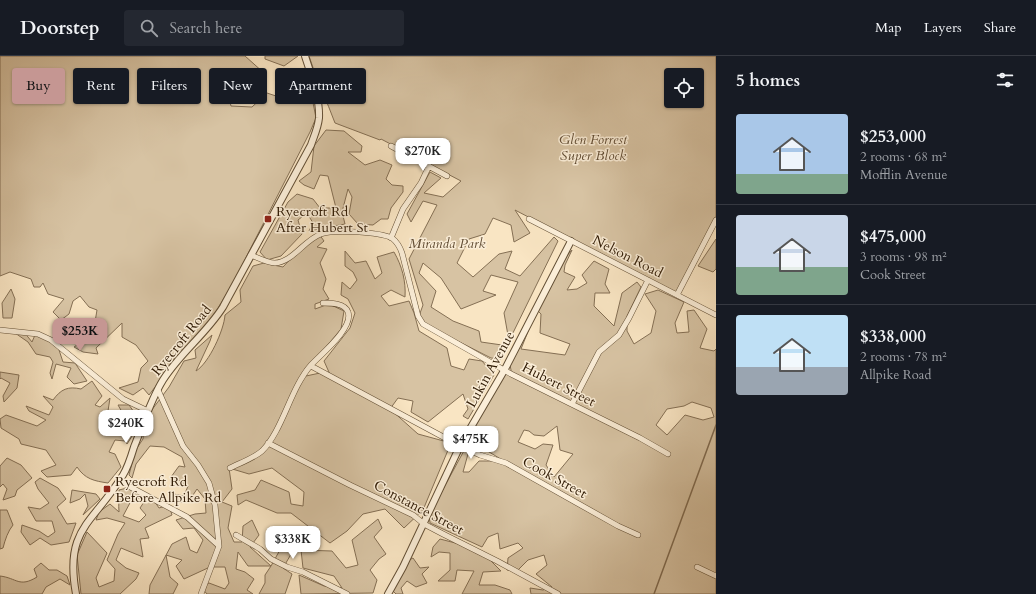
<!DOCTYPE html>
<meta charset="utf-8">
<style>
body{margin:0;font-family:Cardo,serif;background:#242831;color:#f1f3f6;height:100vh;display:flex;flex-direction:column;font-size:15px;white-space:nowrap}
*{box-sizing:border-box;margin:0}
p{font-size:13px;color:#9ea1a6}
.icon{flex:none;width:22px;height:22px;fill:none;stroke:currentColor;stroke-width:2;stroke-linecap:round;stroke-linejoin:round}
.map{position:relative;flex:1;overflow:hidden}
.drawer{display:flex;flex-direction:column;background:#171b24;width:320px}
.drawer>*{flex:none}
.hud{position:absolute;left:12px;top:12px;width:380px;height:36px;display:flex;gap:8px}
.fabs{position:absolute;left:664px;top:12px;display:grid;gap:8px}
.fabs a{display:grid;place-items:center;width:40px;height:40px;border-radius:4px;background:#171b24;box-shadow:0 1px 3px #0004;font-size:20px}
.price{position:absolute;translate:-50% -34px;padding:0 9px;border-radius:8px;background:#fff;color:#222;font-size:13px;line-height:26px;filter:drop-shadow(0 1px 2px #0008)}
.price::after{content:'';position:absolute;left:50%;top:24px;width:12px;height:9px;margin-left:-6px;background:inherit;clip-path:polygon(0 0,100% 0,50% 100%)}
.price.current{background:#c59692;color:#111}
ul{padding:0;list-style:none}
li{display:flex;align-items:center;gap:12px;height:100px;padding:0 20px}
li+li{border-top:1px solid #363941}
li span{display:grid;place-items:center;flex:none;width:112px;height:80px;border-radius:4px;color:#555}
li>.icon{margin-inline-start:auto}
span .icon{width:48px;height:48px;fill:#fffc;stroke-width:1}
li b{font-size:17px}
h2{display:flex;justify-content:space-between;align-items:center;height:48px;padding:0 20px;font-size:17px}
.pill{padding:0 14px;border-radius:4px;background:#171b24;box-shadow:0 1px 3px #0004;font-size:14px;line-height:36px}
.pill.current{background:#c59692;color:#111}
header{display:flex;align-items:center;gap:24px;box-sizing:border-box;height:56px;padding:0 20px;background:#171b24;border-bottom:1px solid #363941}
header strong{font-size:19px}
nav{display:flex;gap:22px;margin-inline-start:auto;font-size:14px}
.search{width:280px;height:36px;background:#242831;display:flex;align-items:center;gap:10px;box-sizing:border-box;padding:0 14px;border-radius:4px;color:#9ea1a6;font-size:15px}
main{display:flex;flex:1;min-height:0}
.map>svg:first-child{display:block}
</style>
<header>
<strong>Doorstep</strong>
<div class="search"><svg class="icon" aria-label="search" viewBox="0 0 24 24"><circle cx="10" cy="10" r="6"/><path d="M15 15l6 6"/></svg>Search here</div>
<nav><a>Map</a><a>Layers</a><a>Share</a></nav>
</header>
<main>
<div class="map">
<svg width="716" height="538" viewBox="0 0 716 538">
<rect width="100%" height="100%" fill="#f9e5c3"/>
<filter id="stains"><feTurbulence type="fractalNoise" baseFrequency=".005" numOctaves="4"/><feColorMatrix values="0 0 0 0 .2 0 0 0 0 .09 0 0 0 0 .02 0 0 0 .5 -.17"/></filter>
<radialGradient id="worn" r=".72"><stop offset=".6" stop-color="#630" stop-opacity="0"/><stop offset="1" stop-color="#630" stop-opacity=".3"/></radialGradient>
<path fill="#d7c3a3" stroke="#846f54" fill-rule="evenodd" d="M0,0H245L264,17L256,32L227,34L231,50L252,51L267,37L288,44L291,29L305,21L309,26L316,62L310,76L233,227L211,264L162,322L149,339L143,332L133,339L119,332L138,326L141,312L148,305L136,289L122,281V267L96,292L98,298L83,296L74,291L103,272L95,266L97,254L89,251L80,240L73,245L69,258L61,264L53,256L64,243L48,238L43,227L40,231H34L31,223L10,216L0,220Z
M265,0H298L284,10L265,3Z
M309,0H716V164L677,239L515,154L530,177L514,186L511,169L493,162L485,178L469,183L457,207L473,221L499,198L512,195L505,213L520,220L554,181L558,185L509,285L504,257L518,226L491,219L483,235L496,239L461,253L441,222L423,207L419,217L436,235L431,251L453,265L479,275L481,286L502,289L509,288L501,303L491,302L428,270L419,260L423,249L409,203L437,149L423,145L411,166L407,158L430,116L441,122L424,137L443,141L461,125L381,83L380,84L335,67C327,45 316,23 309,0ZM671,19H697V45H671Z
M326,74L344,75L362,90L361,96H348L365,109L380,104L392,109L386,123L392,129L403,130V136L391,152L388,163H381L373,169L358,168L349,158L352,141L348,133L342,156L345,168L309,175L313,167L307,157L298,164L302,178L281,200L267,204L260,196L288,146L297,138L313,143L320,152H336L328,120L320,119L314,133L304,129L299,125L311,116L314,90Z
M319,178L324,185L317,191L327,193L320,207L326,223L323,233L329,243L315,248V253L329,248L344,255L341,273L321,297L305,312L306,320L320,317L332,323L324,305L350,272L355,257L348,243L341,239L342,226L350,233L357,224L353,216L345,210V195L355,207L366,205L375,223L382,217L377,201L394,196C402,210 406,225 405,241L391,234L381,240L389,250L409,245L414,257L419,275L447,292L451,310L464,314L469,303L482,305L494,319L468,363L463,360L468,353L463,338L428,366L411,356L413,345L398,342L390,353L418,378L451,387L423,454L404,472L385,453L363,458L347,475L330,487L291,457H277L246,444L238,449L237,439L255,434L261,424L289,436L291,448L303,450L304,436L272,412L249,418L229,412L232,433L222,446L232,450L228,472L234,486H242L243,470L252,464L259,479L250,491L271,510L286,483L301,488L294,493L283,512L292,518L285,538H259L265,527V519L271,510H248L238,496L236,513L245,516L254,523L247,534L253,538H207L201,531L209,527L225,533L229,527L225,511H210L184,523L176,510L182,504L166,499L170,521L178,528L173,538H149L150,529L172,488L186,481L190,494L197,497L203,484L194,472L183,473L176,464L195,458L206,457L205,443L197,433L189,445L175,447L174,438L184,440L188,430L178,424L171,427V421L179,410L185,411L182,401L164,391L150,390L136,408L132,422L129,419L135,395L143,383L145,363L169,331L184,305L196,302L195,294L212,279L210,285L196,315C209,307 224,274 225,259L241,246L240,234L253,210L264,207L283,211L297,196Z
M716,183V213L713,216L698,210Z
M572,194L565,209L564,216L575,221L567,234L577,233L587,227L582,219L594,205L609,213L605,228L610,237H595L594,250L614,270L622,237L637,226L641,231L627,260V275L634,288L651,277L656,255L645,238L658,234L684,246L675,267L677,277L689,276L687,255L694,254L707,273L700,292L714,295L716,293V538H531L530,532L543,534L552,531L536,518L547,509L544,499L528,504L517,515L507,514L508,502L523,492L518,487L500,493L498,477L488,481L482,491L430,467L429,459L466,391L468,398L463,416H469L479,405H504L466,382L502,317L512,319L509,304L531,268L521,293L565,299L570,288L540,277L541,258L535,252L561,206ZM692,346L711,352L714,361L703,364L685,359L667,379L656,369L667,353L684,350ZM557,370L560,394L573,398L554,421L546,409L553,389L543,388L535,393L518,386L524,374L529,375L534,379L544,380Z
M11,233L15,243L12,262H3L2,247Z
M24,276L32,286L35,279L48,281L59,294L63,306L75,307L87,325L74,328L67,321L71,312L56,308L52,323L50,317L53,306L50,301L36,298L28,286L15,277Z
M0,316L19,319L17,332L4,346L3,340L10,327L1,322L0,323Z
M92,325L102,340L95,349L100,351L110,342L108,355L115,358L120,374L124,375L126,363L118,349H129L141,366L127,388L125,385L115,384L109,396L115,398L121,411L108,427C94,425 85,423 77,411L71,419L47,421L41,415L56,409L46,394L21,388L19,383L1,372L0,363L6,359L37,370L46,364L29,355L26,350L49,359L53,351L43,340L53,344C61,333 68,330 81,333Z
M7,402L21,409L32,422L17,434L15,440L3,444L7,433L3,428L0,431V410Z
M40,422L58,432L66,443L57,451L67,468L76,467L69,486L51,489L40,482L30,489L21,476L22,469L39,475L48,481L55,476L52,465H36L28,451L40,453L49,447L38,433L35,426Z
M127,432L147,439L131,445L123,460L139,466L146,459L140,452L144,446L153,443L159,452L169,449L172,459L145,472L149,482L140,483L143,501L121,492L116,504L126,512L139,517L136,523L120,538H81L77,499L87,476L107,497L96,522L99,531L114,525L115,513L107,504L118,478L125,467L107,462L96,464L99,456L110,448L119,456C118,448 120,442 119,434Z
M72,434L96,438L100,443L83,459L88,450L85,438L80,443L70,447Z
M0,454H7L13,469C8,475 5,484 3,492L0,493Z
M378,463L382,472L374,481L386,498L379,503L370,514L377,524L373,537L301,538L299,519L324,530L342,532L334,520L303,512L301,494L332,495L346,512L358,509L352,484Z
M440,483L463,489L487,501L501,515L483,516L479,529H495L510,534L512,538H462L474,515L457,514L455,525H438L450,514V497L439,496L431,501L433,491Z
M413,502L420,512L429,511L422,518L427,527L416,531L407,525L401,532L403,538H396L393,535L409,504Z
M41,507L49,514H57L67,520L70,529L60,523L46,531L42,538H0V520C17,522 19,532 37,521L34,513Z"/>
<g fill="none" stroke-linecap="round" stroke-linejoin="round">
<path stroke="#806b50" stroke-width="1.5" d="M654,538L716,369"/>
<g stroke="#624e34" stroke-width="6">
<path id="minor" d="M391,90L447,120
M529,163L716,259
M391,182L403,153L421,127L429,110
M251,199C258,202 268,207 275,207C293,206 304,184 321,178C334,173 379,176 392,182C397,186 400,191 402,197L418,260L423,268L511,318L640,382L668,398
M677,239L716,164
M0,274L38,278L51,284L123,343L148,355
M311,310L460,390L480,399L506,407L618,470L638,479
M158,334L183,390L198,409L209,427L215,449L219,490L201,538
M572,348L599,296L619,279L629,262L648,224
M268,387L350,429L413,459L424,468L443,478L497,505L558,538
M230,412C240,407 254,402 262,395C283,374 290,333 311,309C320,299 354,272 348,256C345,247 331,247 323,247
M119,425L187,461L219,490
M236,479L260,493L271,503L287,511L303,516L347,538
M697,511L716,520"/>
</g>
<g stroke="#624e34" stroke-width="8">
<path id="tertiary" d="M76,538C64,472 93,468 123,419C128,411 131,401 134,391C143,369 150,345 163,324C180,297 206,278 223,251L311,89C314,80 318,72 319,62C320,42 311,19 305,0
M388,538L403,511L460,390L505,313L571,185"/>
</g>
<use href="#minor" stroke="#fbeed8" stroke-width="5"/>
<use href="#tertiary" stroke="#fbeed8" stroke-width="6"/>
</g>
<g fill="#8f2418" stroke="#fbeed8" stroke-width="1.5">
<rect x="264" y="159" width="8" height="8" rx="2"/>
<rect x="103" y="429" width="8" height="8" rx="2"/>
</g>
<g text-anchor="middle" stroke-width="3" stroke-linejoin="round" paint-order="stroke">
<g font-size="14" font-style="italic" fill="#624d34" stroke="#fbeed8">
<text x="593" y="88">Glen Forrest<tspan x="593" dy="16">Super Block</tspan></text>
<text x="447" y="192">Miranda Park</text>
</g>
<g font-size="14" fill="#301b05" stroke="#fbeed8" text-anchor="start">
<text x="276" y="160">Ryecroft Rd<tspan x="276" dy="16">After Hubert St</tspan></text>
<text x="115" y="430">Ryecroft Rd<tspan x="115" dy="16">Before Allpike Rd</tspan></text>
</g>
<g font-size="14" fill="#301b05" stroke="#fbeed8">
<text transform="translate(628 200) rotate(27)" y="5">Nelson Road</text>
<text transform="translate(181 284) rotate(-51)" y="5">Ryecroft Road</text>
<text transform="translate(490 313) rotate(-61)" y="5">Lukin Avenue</text>
<text transform="translate(559 328) rotate(27)" y="5">Hubert Street</text>
<text transform="translate(555 421) rotate(29)" y="5">Cook Street</text>
<text transform="translate(419 451) rotate(28)" y="5">Constance Street</text>
</g>
</g>
<rect width="100%" height="100%" filter="url(#stains)"/>
<rect width="100%" height="100%" fill="url(#worn)"/>
</svg>
<div class="fabs">
<a><svg class="icon" aria-label="locate" viewBox="0 0 24 24"><circle cx="12" cy="12" r="6"/><path d="M12 2v4M12 18v4M2 12h4M18 12h4"/></svg></a>
</div>
<b class="price" style="left:423px;top:116px">$270K</b>
<b class="price current" style="left:80px;top:296px">$253K</b>
<b class="price" style="left:126px;top:388px">$240K</b>
<b class="price" style="left:471px;top:404px">$475K</b>
<b class="price" style="left:293px;top:504px">$338K</b>
<div class="hud">
<a class="pill current">Buy</a>
<a class="pill">Rent</a>
<a class="pill">Filters</a>
<a class="pill">New</a>
<a class="pill">Apartment</a>
</div>
</div>
<section class="drawer">
<h2>5 homes<svg class="icon" aria-label="filters" viewBox="0 0 24 24"><path d="M4 7h16M4 17h16"/><circle cx="9" cy="7" r="2"/><circle cx="15" cy="17" r="2"/></svg></h2>
<ul>
<li><span style="background:linear-gradient(#a9c7e8 75%,#7fa58c 0)"><svg class="icon" aria-label="home" viewBox="0 0 24 24"><path d="M3 11l9-7 9 7M6 9v11h12V9"/></svg></span><div><b>$253,000</b><p>2 rooms · 68 m²</p><p>Mofflin Avenue</p></div></li>
<li><span style="background:linear-gradient(#c9d6e8 65%,#7fa58c 0)"><svg class="icon" aria-label="home" viewBox="0 0 24 24"><path d="M3 11l9-7 9 7M6 9v11h12V9"/></svg></span><div><b>$475,000</b><p>3 rooms · 98 m²</p><p>Cook Street</p></div></li>
<li><span style="background:linear-gradient(#bfe0f5 65%,#9aa5b1 0)"><svg class="icon" aria-label="home" viewBox="0 0 24 24"><path d="M3 11l9-7 9 7M6 9v11h12V9"/></svg></span><div><b>$338,000</b><p>2 rooms · 78 m²</p><p>Allpike Road</p></div></li>
</ul>
</section>
</main>
